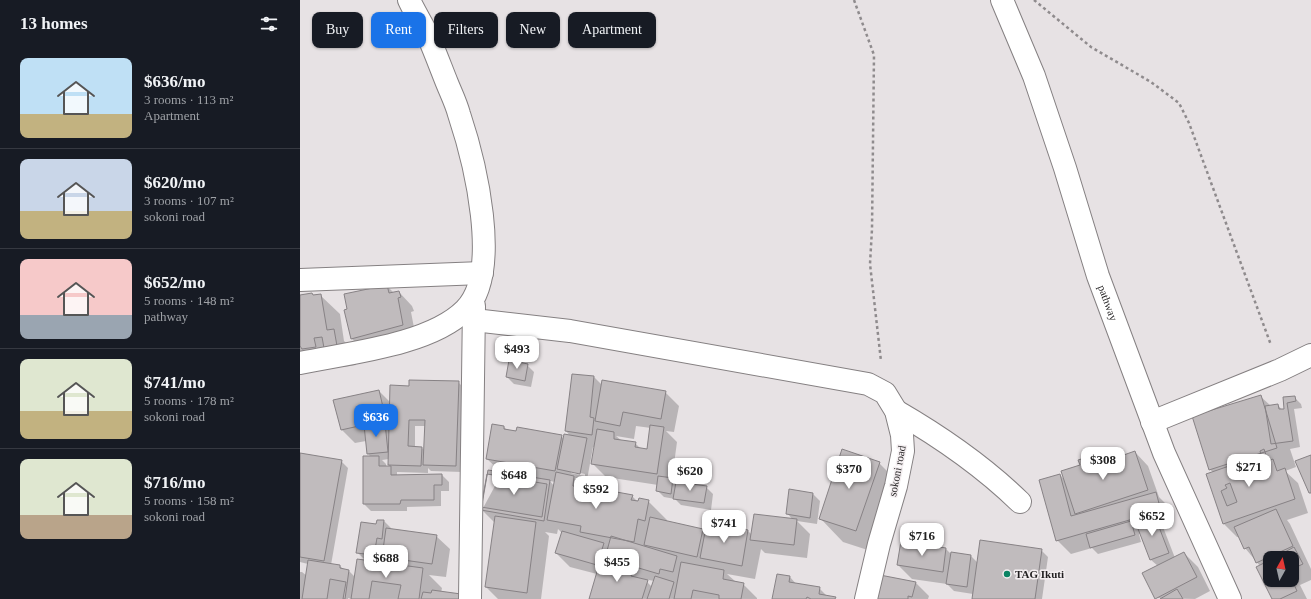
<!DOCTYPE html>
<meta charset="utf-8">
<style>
body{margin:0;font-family:Georgia,serif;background:#20242c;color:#f1f3f6;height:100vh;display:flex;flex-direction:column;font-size:15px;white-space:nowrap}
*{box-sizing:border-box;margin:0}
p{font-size:13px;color:#9ea1a6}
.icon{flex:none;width:22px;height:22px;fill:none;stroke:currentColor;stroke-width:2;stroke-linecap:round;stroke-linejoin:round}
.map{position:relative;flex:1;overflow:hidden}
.side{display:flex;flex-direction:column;background:#171b24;width:300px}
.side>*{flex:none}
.hud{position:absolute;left:12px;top:12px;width:380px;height:36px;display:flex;gap:8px}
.needle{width:26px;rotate:8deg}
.buttons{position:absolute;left:963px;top:551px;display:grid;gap:8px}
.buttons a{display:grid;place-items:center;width:36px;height:36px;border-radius:8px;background:#171b24;box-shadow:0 1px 3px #0004;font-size:20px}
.price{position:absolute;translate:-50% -34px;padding:0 9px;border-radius:8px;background:#fff;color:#222;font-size:13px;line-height:26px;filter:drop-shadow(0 1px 2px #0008)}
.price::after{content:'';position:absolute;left:50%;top:24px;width:12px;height:9px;margin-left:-6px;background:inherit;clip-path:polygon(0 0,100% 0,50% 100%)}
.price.current{background:#1a73e8;color:#fff}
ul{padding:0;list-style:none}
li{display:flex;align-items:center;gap:12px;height:100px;padding:0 20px}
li+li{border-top:1px solid #363941}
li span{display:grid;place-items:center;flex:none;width:112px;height:80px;border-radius:8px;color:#555}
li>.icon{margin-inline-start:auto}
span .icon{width:48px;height:48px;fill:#fffc;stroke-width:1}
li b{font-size:17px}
h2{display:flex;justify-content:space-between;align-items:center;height:48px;padding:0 20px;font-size:17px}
.pill{padding:0 14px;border-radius:8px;background:#171b24;box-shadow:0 1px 3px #0004;font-size:14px;line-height:36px}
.pill.current{background:#1a73e8;color:#fff}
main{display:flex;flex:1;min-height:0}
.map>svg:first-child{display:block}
</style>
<main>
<section class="side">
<h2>13 homes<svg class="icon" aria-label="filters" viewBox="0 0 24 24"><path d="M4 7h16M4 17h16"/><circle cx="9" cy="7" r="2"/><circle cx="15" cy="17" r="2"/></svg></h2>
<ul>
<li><span style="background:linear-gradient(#bfe0f5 70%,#c2b280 0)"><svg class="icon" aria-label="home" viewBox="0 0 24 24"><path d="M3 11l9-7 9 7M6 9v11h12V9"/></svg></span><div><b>$636/mo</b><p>3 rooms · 113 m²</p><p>Apartment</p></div></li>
<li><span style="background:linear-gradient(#c9d6e8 65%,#c2b280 0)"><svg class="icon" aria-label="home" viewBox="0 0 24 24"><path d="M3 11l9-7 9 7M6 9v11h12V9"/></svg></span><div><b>$620/mo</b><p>3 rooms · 107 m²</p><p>sokoni road</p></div></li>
<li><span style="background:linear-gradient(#f6c9c9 70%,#9aa5b1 0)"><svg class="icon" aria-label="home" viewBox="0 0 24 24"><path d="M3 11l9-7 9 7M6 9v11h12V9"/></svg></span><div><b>$652/mo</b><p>5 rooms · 148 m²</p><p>pathway</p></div></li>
<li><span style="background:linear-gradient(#dfe7d0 65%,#c2b280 0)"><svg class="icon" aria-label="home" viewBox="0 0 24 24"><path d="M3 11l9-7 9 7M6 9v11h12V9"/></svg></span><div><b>$741/mo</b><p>5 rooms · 178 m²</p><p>sokoni road</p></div></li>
<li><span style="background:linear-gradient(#dfe7d0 70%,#b9a48a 0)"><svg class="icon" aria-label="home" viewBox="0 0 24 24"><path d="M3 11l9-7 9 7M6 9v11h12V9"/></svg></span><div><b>$716/mo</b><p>5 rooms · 158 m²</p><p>sokoni road</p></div></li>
</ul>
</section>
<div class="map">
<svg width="1011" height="599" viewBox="0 0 1011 599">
<rect width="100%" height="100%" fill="#e7e2e4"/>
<path fill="#0003" fill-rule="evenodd" d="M67,283L87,286L94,293L99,292L112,306L114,311L111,312L116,338L66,352L52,339L45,310L48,309L45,295L69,289Z
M12,294L14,296L20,295L40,314L44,341L53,349L56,365L44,367L35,357L0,368V296Z
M227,365L234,372L231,387L214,384L207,377Z
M273,375L294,377L302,385L365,392L379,406L374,432L366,431L377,442L372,479L377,483L406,487L413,494L411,510L381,505L375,499L364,497L357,490L358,485L306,477L292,463L295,447H293L287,480L275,478L284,487L332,496L339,503L348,501L367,520V522L402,530L405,533L407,523L448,531L452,535L493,520L487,513L490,491L513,494L520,501L517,524L497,521L510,534L507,558L465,553L461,549L455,579L427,574L436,582L443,584L457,598V599H290L297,574L270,567L256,553L262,533L258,529L257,534L245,532L249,536L241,599H198L186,587L195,523L182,510L202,473L187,459L204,427L207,430L261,436L264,439L271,437L266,431ZM336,426L351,428L347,450L341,449L335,443L322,441L316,436L334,439ZM271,471L285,474V476L271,473ZM250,481L255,482L254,486ZM344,579L354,581L352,587Z
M158,382L165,389L162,472L131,471L128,468V473L97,472V476L142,475L149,482V491H141V506L107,507V511H71L64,504L71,457L68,454L66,441L55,443L41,429L79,391L91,403L110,387ZM115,426H126L125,451L122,448H115ZM89,459V467H86V464L82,460Z
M960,396L971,406L978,405L982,410H986L984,398L994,397L1001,404L1002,408L994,409L1000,447L990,449L996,467L985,471L998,483L1008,513L987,520L990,524L1011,569V580L1000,585L1007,599H973L960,566L945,548L940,537H937L924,524L907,474L913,472L909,469ZM970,558H992V580H970Z
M835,452L848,466L859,497L869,507L874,524L863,527L875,558L884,553L898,567L910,591L895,599L856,598L858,566L851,560L841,534H839L841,542L798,554L792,548L771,554L757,540L760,475L766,481L781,466L801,454L808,461Z
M0,454L41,461L48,468L31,565L40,566L44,570H48L55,577L66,561L57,552L77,525L84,521L91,528L90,530L136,536L150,549L146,577L129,575L142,588L141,593L164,599H52L48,598V599H0V572H2L7,576L8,564L0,562ZM82,556L90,564L75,562V560L81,561Z
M579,463L602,486L580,554L543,542L520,518Z
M646,549L652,555L671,556L678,563L741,550L748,557L742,599H673V594L654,591L647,584L612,579L598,565Z
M490,577L497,585L519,588L528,597L536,599H473Z
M615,582L629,596L628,599H577Z"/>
<path fill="#c0bbbd" stroke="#878285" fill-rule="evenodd" d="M87,285L89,293L99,291L101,297L98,298L103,325L51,339L44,310L47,309L44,294Z
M12,293L13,295L21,294L27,330L34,329L37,346L24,348L22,337L14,338L16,347L2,349L0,346V295Z
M209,360L228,364L225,381L206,377Z
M272,374L294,376L290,417L294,418L292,435L265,431Z
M109,380L159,381L156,466L123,465L125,420H109L108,446L122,447L121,466L88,465L90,385L109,386Z
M302,380L366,391L361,419L323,412L320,426L295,421Z
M79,390L86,420L41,430L33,400Z
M961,395L977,448L909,470L892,416Z
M995,396L996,401L987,403L993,441L971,444L965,406L978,404L979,409H984L983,397Z
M85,423L88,452L67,454L64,425Z
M192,424L204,426V429L216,431L217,427L262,435L255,471L186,459Z
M350,425L364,427L357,474L291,464L297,429L314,432V439L336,442L335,447L347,449Z
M264,434L287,438L280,474L257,469Z
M542,449L580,462L556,531L519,519Z
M964,449L968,461L973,459L977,471L985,468L995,499L923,524L906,474L961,455L960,451ZM930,483L937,502L927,506L921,491L927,488L925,485Z
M835,451L848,490L775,514L761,471L780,465L778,460L801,453L804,462Z
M0,453L42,460L24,561L0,557Z
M1011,455V493H1009L995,461Z
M63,456H79V466H91V475L142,474V485H134V500H101L100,504H63Z
M188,470L250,480L244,521L181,510Z
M256,472L274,476L273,486L280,487L278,495L283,496L284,486L333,495L331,500L338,501L339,498L349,500L345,521L338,519L334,542L280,532L281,526L247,520Z
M187,474L247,484L242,517L181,507Z
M760,474L771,516L856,492L861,511L756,541L739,480Z
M358,476L373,478L371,494L356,491Z
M376,482L407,486L404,503L373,499Z
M489,489L513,493L510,518L486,514Z
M976,509L993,546L956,563L949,547L944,549L934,527Z
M454,514L497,519L494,545L450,540Z
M854,514L869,553L850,560L835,521Z
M195,516L236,522L227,593L185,587Z
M350,517L403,529L397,557L344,545Z
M77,520H84L82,539L77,538L74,555L56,553L61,522L76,524Z
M831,521L835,535L790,548L786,534Z
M407,522L448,530L442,566L400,558Z
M86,528L137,535L132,564L82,557Z
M262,531L304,543L297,565L255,553Z
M311,536L377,556L373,572L360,569L359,574L305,558Z
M680,540L742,549L735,599H672Z
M601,541L646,548L643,572L597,565Z
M994,547L1003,564L992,569V558H974Z
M651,552L671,555L667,587L646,584Z
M884,552L897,577L855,599L842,573Z
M301,558L334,568L331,576L348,580L342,599H289Z
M57,559L123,568L119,599H98L101,585L72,581L69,599H51Z
M8,560L40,565V568L49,570L45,599H43L46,582L30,579L27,599H2Z
M970,560V580H992L997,591L980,599H972L956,567Z
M381,562L424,570L423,579L444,583L441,599H419V595L393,590L391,599H374Z
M477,574L490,576L489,582L520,587L519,594L536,597L535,599H511L507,597L506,599H472Z
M580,575L616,582L612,597L608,596V599H576Z
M355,576L374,582L369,599H347Z
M877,589L883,599H860Z
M132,590L161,594L160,599H121L123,592L131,593Z"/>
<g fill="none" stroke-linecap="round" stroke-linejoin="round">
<g stroke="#858082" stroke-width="24">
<g id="minor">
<path id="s1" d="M702,0L734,76L765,168L798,276L864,453L930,599"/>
<path d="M0,280L182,273"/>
<path d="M174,320L270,331L568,384L585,393L596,411L602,435L603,451L596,486L579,544L566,599"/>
<path d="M0,363C48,353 130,345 165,310C203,272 174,159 159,114C156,103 151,93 147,83C141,68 135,52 129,38C123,25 115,13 109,0"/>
<path d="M596,411C641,437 683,466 720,502"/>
<path d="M852,422L980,370L1011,355"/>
<path d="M170,599L174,306"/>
</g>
</g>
<path stroke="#8f8b8d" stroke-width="2.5" stroke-dasharray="3 3" stroke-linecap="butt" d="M554,0L574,55L572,229L570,264L581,361
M734,0L791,47L851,82L879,103L889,123L971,345"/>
<use href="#minor" stroke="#fff" stroke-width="22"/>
</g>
<circle fill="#0a8464" stroke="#f4eff1" stroke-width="1.5" cx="707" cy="574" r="4"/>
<g text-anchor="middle" stroke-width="3" stroke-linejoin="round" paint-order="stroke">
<g font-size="11" fill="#211f20" stroke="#f4eff1">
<text dy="4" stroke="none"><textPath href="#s1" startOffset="321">pathway</textPath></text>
<text transform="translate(597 471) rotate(-79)" y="4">sokoni road</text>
</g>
<g font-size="11" font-weight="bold" fill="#211f20" stroke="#f4eff1" text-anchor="start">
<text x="715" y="578">TAG Ikuti</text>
</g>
</g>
</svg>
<div class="buttons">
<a><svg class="needle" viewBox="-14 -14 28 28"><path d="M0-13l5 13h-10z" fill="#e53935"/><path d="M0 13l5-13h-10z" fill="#9ea1a6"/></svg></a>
</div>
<b class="price" style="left:217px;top:370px">$493</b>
<b class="price current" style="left:76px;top:438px">$636</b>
<b class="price" style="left:803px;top:481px">$308</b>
<b class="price" style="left:949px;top:488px">$271</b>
<b class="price" style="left:549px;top:490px">$370</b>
<b class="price" style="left:390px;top:492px">$620</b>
<b class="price" style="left:214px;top:496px">$648</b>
<b class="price" style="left:296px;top:510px">$592</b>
<b class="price" style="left:852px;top:537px">$652</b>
<b class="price" style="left:424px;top:544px">$741</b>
<b class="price" style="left:622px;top:557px">$716</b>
<b class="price" style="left:86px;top:579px">$688</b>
<b class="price" style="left:317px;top:583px">$455</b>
<div class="hud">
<a class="pill">Buy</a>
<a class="pill current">Rent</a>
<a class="pill">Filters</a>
<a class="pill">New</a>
<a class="pill">Apartment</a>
</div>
</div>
</main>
